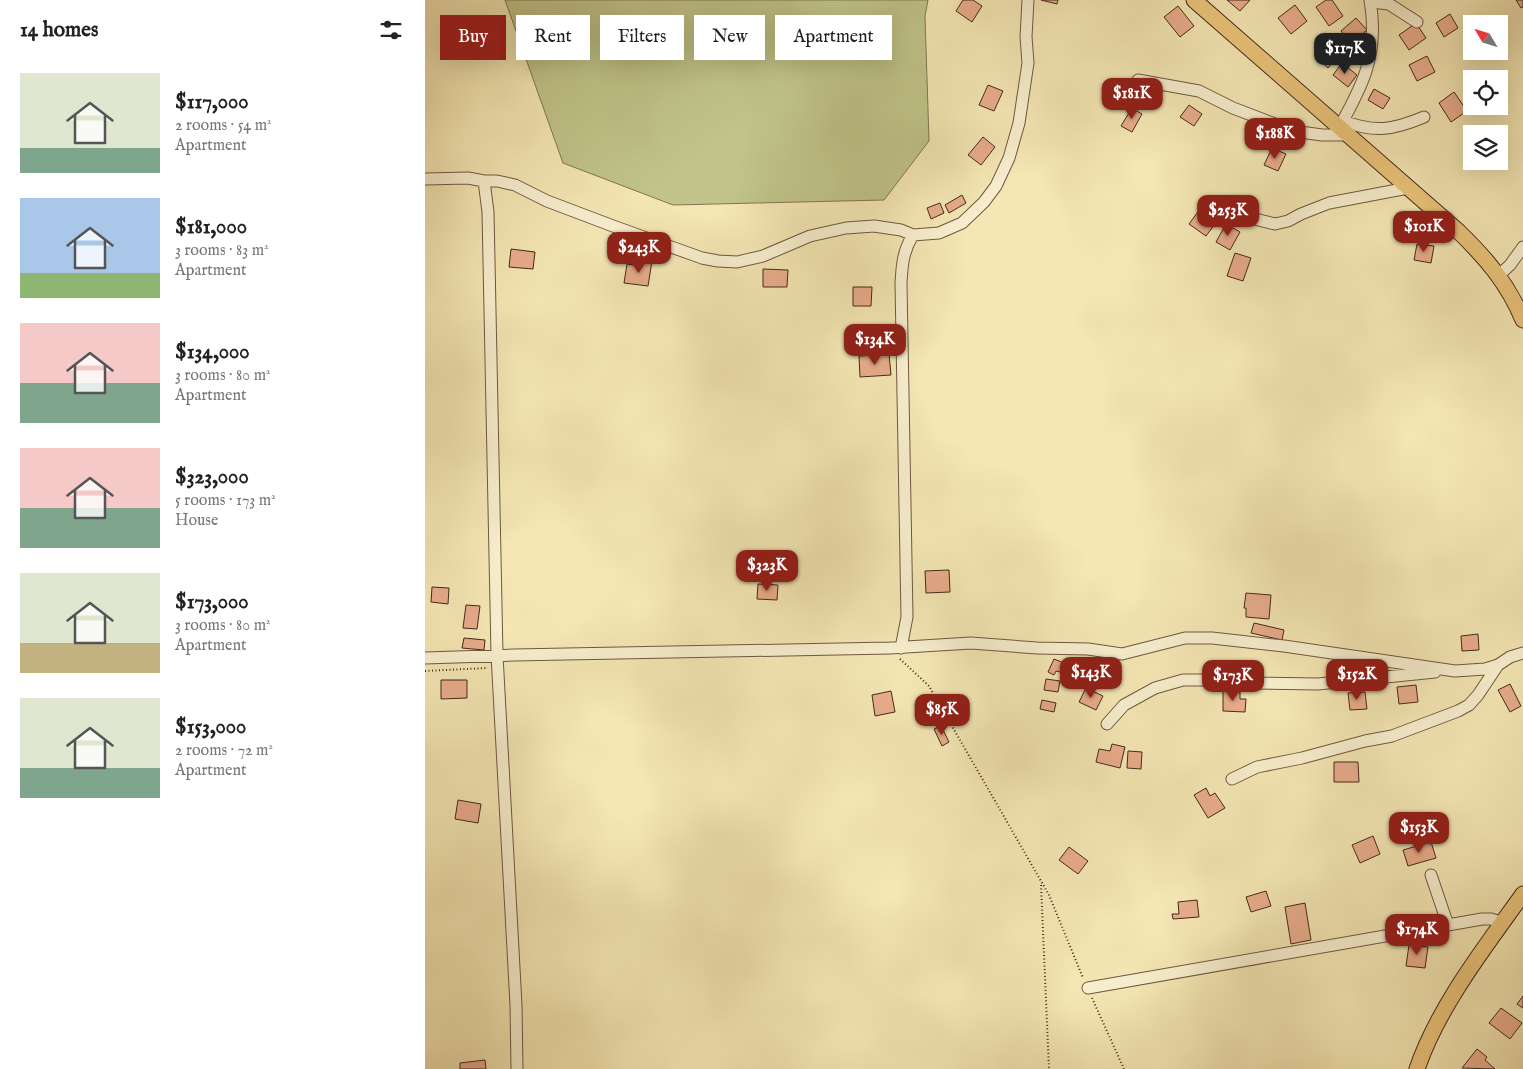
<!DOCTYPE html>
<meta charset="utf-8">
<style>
body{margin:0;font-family:"IM FELL English",serif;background:#f2f2f2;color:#222;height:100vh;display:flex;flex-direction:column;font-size:19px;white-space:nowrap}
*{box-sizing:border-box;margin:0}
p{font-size:16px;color:#767676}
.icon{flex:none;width:28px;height:28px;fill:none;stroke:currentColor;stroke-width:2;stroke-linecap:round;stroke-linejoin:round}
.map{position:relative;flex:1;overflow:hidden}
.side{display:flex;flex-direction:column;background:#fff;width:425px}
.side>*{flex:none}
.banner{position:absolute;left:15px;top:15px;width:475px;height:45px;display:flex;gap:10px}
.needle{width:32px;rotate:308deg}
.buttons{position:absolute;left:1038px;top:15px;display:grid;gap:10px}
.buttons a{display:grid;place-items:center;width:45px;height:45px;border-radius:0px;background:#fff;box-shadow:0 5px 20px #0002;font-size:25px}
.price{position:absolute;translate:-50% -42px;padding:0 11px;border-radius:10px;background:#8f2418;color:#fff;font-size:16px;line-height:32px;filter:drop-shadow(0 1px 2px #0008)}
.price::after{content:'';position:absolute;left:50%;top:30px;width:15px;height:11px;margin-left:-8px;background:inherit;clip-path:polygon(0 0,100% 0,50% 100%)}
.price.active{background:#222;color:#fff}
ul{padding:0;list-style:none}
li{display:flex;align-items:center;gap:15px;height:125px;padding:0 20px}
li span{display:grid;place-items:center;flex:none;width:140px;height:100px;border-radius:0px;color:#555}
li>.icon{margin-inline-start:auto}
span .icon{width:60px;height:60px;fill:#fffc;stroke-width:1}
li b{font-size:21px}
h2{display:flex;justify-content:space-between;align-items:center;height:60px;padding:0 20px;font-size:21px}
.chip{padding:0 18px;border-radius:0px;background:#fff;box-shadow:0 5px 20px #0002;font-size:18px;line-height:45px}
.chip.active{background:#8f2418;color:#fff}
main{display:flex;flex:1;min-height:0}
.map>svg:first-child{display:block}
</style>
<main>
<section class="side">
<h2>14 homes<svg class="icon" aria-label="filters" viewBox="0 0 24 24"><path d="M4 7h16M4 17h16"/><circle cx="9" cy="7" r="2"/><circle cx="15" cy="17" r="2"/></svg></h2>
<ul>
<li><span style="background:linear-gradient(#dfe7d0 75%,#7fa58c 0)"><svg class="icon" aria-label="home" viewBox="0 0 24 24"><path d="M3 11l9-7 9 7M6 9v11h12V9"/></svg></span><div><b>$117,000</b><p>2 rooms · 54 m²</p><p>Apartment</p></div></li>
<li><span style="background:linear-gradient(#a9c7e8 75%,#8fb573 0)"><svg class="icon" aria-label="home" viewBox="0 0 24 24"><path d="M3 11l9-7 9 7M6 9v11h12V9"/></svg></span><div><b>$181,000</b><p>3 rooms · 83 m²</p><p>Apartment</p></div></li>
<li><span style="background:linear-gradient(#f6c9c9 60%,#7fa58c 0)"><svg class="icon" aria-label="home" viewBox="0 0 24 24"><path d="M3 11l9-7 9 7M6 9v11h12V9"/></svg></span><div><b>$134,000</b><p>3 rooms · 80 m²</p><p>Apartment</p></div></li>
<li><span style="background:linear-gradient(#f6c9c9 60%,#7fa58c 0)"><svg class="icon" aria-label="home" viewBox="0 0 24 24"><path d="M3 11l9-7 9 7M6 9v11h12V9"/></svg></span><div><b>$323,000</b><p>5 rooms · 173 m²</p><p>House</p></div></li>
<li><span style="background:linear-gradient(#dfe7d0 70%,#c2b280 0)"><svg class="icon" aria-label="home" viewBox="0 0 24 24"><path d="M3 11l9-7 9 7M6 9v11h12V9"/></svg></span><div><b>$173,000</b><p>3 rooms · 80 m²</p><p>Apartment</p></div></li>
<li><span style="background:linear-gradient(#dfe7d0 70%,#7fa58c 0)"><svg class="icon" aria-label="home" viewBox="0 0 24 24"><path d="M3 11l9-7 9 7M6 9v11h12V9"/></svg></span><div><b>$153,000</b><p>2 rooms · 72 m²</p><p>Apartment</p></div></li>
</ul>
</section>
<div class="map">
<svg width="1098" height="1069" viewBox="0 0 1098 1069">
<rect width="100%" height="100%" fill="#f4e7b4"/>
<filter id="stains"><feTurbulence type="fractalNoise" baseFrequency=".004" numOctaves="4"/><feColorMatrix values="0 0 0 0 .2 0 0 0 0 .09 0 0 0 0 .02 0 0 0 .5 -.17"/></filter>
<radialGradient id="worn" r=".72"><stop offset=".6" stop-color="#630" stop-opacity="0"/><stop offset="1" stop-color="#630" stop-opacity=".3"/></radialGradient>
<path fill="#c0c48a" stroke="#827653" d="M80,0H503L500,16L504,141L459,200L248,205L138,163Z"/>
<path fill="#e9ad8c" stroke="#43281c" d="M538,0H548L557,6L547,22L531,11Z
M616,0H633L632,4Z
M802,0H825L815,11Z
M901,0H907L918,16L904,26L891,7Z
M1091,0H1098V7L1096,8Z
M870,5L882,21L866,34L853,18Z
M753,6L769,26L755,37L739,17Z
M1025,14L1033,28L1019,37L1011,23Z
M931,18L942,30L926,44L916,31Z
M991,23L1001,38L984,50L974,35Z
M899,45L913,56L903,68L890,56Z
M1002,56L1010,72L992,81L984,65Z
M917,63L932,75L923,87L908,75Z
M563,85L578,91L569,111L554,105Z
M949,89L965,98L958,109L943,100Z
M1029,92L1042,111L1026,122L1014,103Z
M764,105L777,114L769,126L755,117Z
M707,108L717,114L707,132L696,126Z
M558,137L570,147L556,165L543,155Z
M847,148L861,154L853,171L839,165Z
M537,195L541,203L524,213L520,205Z
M515,203L519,213L506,219L502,208Z
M778,205L795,217L781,236L764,224Z
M801,224L815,232L805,250L791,242Z
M992,244L1009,246L1006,263L989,260Z
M86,249L110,252L108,269L84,267Z
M810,253L826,258L818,281L802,276Z
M216,260L227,261L223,286L199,283L202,264L215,266Z
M338,269L363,270L362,287H338Z
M428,287H447L446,306H428Z
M464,354L466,375L435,377L434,356Z
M524,570L525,592L501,593L500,571Z
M333,584L353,585L352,600L332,599Z
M7,587L24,588L23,604L6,602Z
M821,593L846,595L844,619L821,617V608H819Z
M41,605L55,606L52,629L38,628Z
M829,623L859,630L857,640L826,633Z
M1053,634L1054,650L1037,651L1036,636Z
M39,638L60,640L59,650L37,648Z
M629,659L639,663L635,672L631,671L629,675L623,672Z
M621,679L635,681L633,692L619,690Z
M16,680H42V698L16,699Z
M1085,684L1096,706L1085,712L1073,690Z
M991,685L993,702L974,704L972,687Z
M661,688L678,696L671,710L654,702Z
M466,691L470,712L450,716L447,695Z
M798,691L815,692V699H821L820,712L798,711Z
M940,692L942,709L925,710L923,693Z
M617,700L631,703L629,712L615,709Z
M516,726L524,742L517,746L509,729Z
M687,744L700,747L695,768L671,762L674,749L685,751Z
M703,751L717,752L716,769L702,768Z
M909,762H933L934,782H909Z
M781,788L785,796L790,793L800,808L783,818L769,795Z
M33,800L56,804L53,823L30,819Z
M948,836L955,854L935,863L927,845Z
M1006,842L1011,858L983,866L978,850Z
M644,847L663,861L653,874L634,860Z
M841,891L846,906L826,912L821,897Z
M772,900L774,917L748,919L747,914H754L753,902Z
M880,903L886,940L866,944L860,907Z
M984,945L1003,947L1000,968L981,966Z
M1098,996V1008L1092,1004Z
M1076,1008L1097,1023L1085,1039L1064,1023Z
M1052,1049L1062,1057L1060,1060L1070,1069L1037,1068Z
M60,1060L61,1069H35V1063Z"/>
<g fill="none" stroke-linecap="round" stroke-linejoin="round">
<g stroke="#6f5842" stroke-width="13">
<path id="minor" d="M946,2L964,4L992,22
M713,80L774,91L808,108L868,131L897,135H922
M918,121C950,133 968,130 999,117
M914,128C924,110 935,90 941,71C948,49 949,23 945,0
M0,179L43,178L59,181L63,212L72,655L91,1005L92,1069
M59,181H72L90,185L122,201L188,226L277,258L293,261L312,262L338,256L385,236L421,228L449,226L476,230L488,235L514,233L537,223L559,202L571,186L584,158L594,123L603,63L601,37L603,0
M785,208L850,224L863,221L876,214L904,203L983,188
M1073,276L1085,265L1098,247
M476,648L482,617L476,283C477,265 478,251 488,235
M0,658L89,655L465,648L546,643L612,648L663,649L697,654L760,638H787L859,646L1030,671L1060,669L1073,665L1085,657L1098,653
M682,724L699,705L730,688L758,680H790L827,683L893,684L1010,672
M807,779L832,767L877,758L940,741L967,736L1033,711L1044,705L1053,695L1073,665
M1006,875L1023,925
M663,988L1057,919H1066L1078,923"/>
</g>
<g stroke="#43281c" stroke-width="17">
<path id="major" d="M769,0L1034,232C1061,258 1083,284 1098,320
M992,1069C1013,1007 1060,947 1098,894"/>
</g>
<path stroke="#43281c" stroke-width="2" stroke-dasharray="1 2.5" stroke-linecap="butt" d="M475,659L504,686L624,895L658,978
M0,671L63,668
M616,885L624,1069
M667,998L699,1069"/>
<use href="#minor" stroke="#f8efce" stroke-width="11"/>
<use href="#major" stroke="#eac47a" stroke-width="15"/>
</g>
<rect width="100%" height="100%" filter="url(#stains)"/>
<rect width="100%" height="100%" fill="url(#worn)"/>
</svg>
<div class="buttons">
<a><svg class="needle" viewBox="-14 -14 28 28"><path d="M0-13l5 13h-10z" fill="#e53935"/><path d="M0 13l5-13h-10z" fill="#767676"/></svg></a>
<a><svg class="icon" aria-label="locate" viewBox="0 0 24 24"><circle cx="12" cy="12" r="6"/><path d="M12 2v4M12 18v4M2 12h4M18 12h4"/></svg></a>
<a><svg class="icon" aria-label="layers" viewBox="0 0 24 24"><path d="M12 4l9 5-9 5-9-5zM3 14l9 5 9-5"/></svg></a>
</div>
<b class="price active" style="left:920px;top:75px">$117K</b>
<b class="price" style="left:707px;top:120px">$181K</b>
<b class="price" style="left:850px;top:160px">$188K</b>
<b class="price" style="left:803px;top:237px">$253K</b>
<b class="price" style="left:999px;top:253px">$101K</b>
<b class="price" style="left:214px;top:274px">$243K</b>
<b class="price" style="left:450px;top:366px">$134K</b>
<b class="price" style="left:342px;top:592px">$323K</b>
<b class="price" style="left:666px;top:699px">$143K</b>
<b class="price" style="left:932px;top:701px">$152K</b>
<b class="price" style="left:808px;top:702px">$173K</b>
<b class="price" style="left:517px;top:736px">$85K</b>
<b class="price" style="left:994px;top:854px">$153K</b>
<b class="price" style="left:992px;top:956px">$174K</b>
<div class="banner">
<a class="chip active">Buy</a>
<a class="chip">Rent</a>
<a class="chip">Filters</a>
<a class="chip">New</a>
<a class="chip">Apartment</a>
</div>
</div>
</main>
